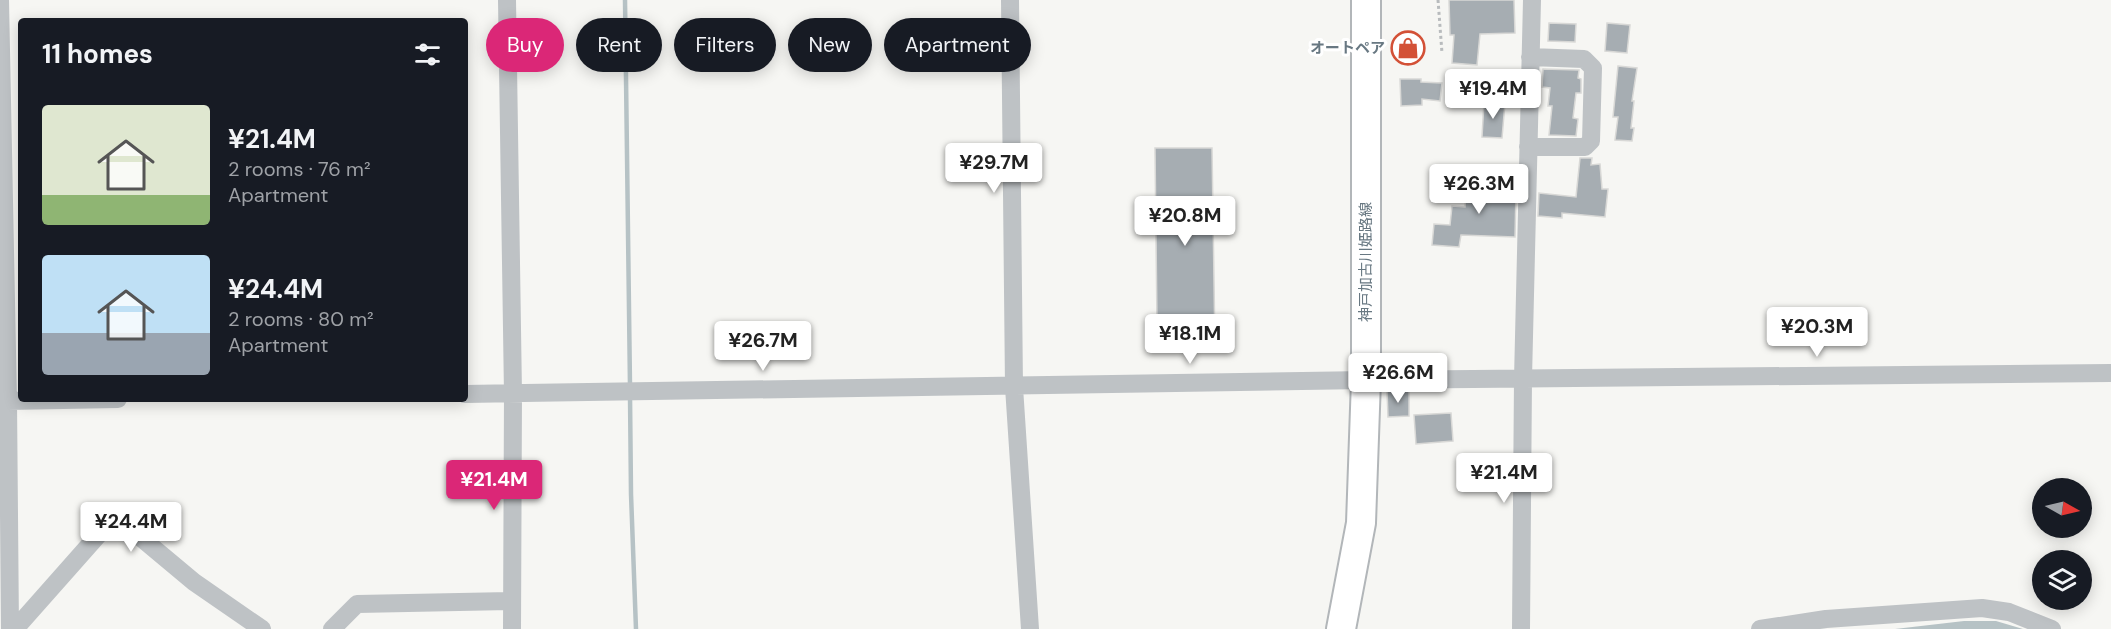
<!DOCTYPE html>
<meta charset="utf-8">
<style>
body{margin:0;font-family:"DM Sans","Noto Sans JP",sans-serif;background:#20242c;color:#f1f3f6;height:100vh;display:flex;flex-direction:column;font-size:22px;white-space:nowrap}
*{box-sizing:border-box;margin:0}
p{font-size:20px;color:#9ea1a6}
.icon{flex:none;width:33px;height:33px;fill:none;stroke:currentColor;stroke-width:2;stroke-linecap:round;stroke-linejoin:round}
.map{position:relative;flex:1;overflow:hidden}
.details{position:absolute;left:18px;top:18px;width:450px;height:384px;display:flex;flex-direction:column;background:#171b24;border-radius:6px;box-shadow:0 3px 15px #0003}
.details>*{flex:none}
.banner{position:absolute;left:486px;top:18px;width:570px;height:54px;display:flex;gap:12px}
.needle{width:39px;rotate:98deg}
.fabs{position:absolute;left:2032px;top:478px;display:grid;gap:12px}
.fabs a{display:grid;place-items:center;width:60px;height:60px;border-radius:50%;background:#171b24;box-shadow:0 3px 15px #0003;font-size:30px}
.price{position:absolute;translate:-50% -51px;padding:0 14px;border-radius:6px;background:#fff;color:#222;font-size:20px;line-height:39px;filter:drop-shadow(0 2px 3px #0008)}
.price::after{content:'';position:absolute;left:50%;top:36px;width:18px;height:14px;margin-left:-9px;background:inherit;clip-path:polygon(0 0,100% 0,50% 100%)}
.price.on{background:#db2777;color:#fff}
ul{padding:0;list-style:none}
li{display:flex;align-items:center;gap:18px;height:150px;padding:0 24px}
li span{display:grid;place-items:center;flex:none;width:168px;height:120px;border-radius:6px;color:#555}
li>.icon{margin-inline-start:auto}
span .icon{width:72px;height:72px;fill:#fffc;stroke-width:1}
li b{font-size:26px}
h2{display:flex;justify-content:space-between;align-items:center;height:72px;padding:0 24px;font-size:26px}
.chip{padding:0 21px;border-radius:27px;background:#171b24;box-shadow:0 3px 15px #0003;font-size:21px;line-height:54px}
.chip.on{background:#db2777;color:#fff}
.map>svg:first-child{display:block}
</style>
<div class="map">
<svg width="2111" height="629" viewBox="0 0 2111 629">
<rect width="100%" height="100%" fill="#f6f6f3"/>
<path fill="#b6c2c5" d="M1964,621H1996L2023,629H1895Z"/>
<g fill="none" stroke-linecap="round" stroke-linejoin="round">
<path stroke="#b6c2c5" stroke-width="4.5" d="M625,0L630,386
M630,395L631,494L636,629"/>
</g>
<path fill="#a6adb2" stroke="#d8d8d6" stroke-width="1.5" d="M1449,0H1514L1515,33L1480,34L1477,65L1452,63L1454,35H1450Z
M1549,23L1576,24L1575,42L1548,41Z
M1607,23L1630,25L1627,53L1605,51Z
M1618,66L1637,68L1632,101H1634L1631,128H1634L1632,141L1615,140L1618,117H1613Z
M1543,69L1579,70L1578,78L1581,79V93H1576L1573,118L1578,119L1576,136L1549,135L1552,106H1548L1550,88L1542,87Z
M1400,79H1421V82L1442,83L1440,101L1422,99V105L1401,106Z
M1484,102L1505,103L1502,138L1482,137Z
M1155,148H1212L1215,347L1156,344L1157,325Z
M1580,158H1592L1591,165L1600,164L1602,189H1608L1605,217L1562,213V218L1538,216L1539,193L1576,197Z
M1467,173L1482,174L1480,189L1516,190L1515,237L1461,235L1459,247L1432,245L1434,224L1450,225L1452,206L1465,207Z
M1387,391H1409V416L1388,417Z
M1451,413L1453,441L1416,444L1414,415Z"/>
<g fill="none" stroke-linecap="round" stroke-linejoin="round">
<g stroke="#b2b6b9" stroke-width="32">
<path id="primary" d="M1341,629L1361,523L1366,380V0"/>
</g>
<path stroke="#b8bbbd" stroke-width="3" stroke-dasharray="3 3" stroke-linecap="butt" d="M1438,0L1442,53"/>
<path stroke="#bec2c5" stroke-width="18" d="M0,0L8,401L10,629
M507,0L513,394L512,629
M1010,0L1014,387L1030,629
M1528,147H1585L1591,141L1593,68L1584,59L1530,57
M465,394L1366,380L2111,373
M8,401L118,399
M15,629L115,516L194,582L262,629
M332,629L357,604L512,601
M1521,629L1523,379L1532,0
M1760,629L1826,619L1982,608L2009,612L2052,629"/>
<use href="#primary" stroke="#fff" stroke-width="28"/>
</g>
<defs>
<g id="shop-ring" transform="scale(1.725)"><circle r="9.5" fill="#fff" stroke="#d35137" stroke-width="1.5"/><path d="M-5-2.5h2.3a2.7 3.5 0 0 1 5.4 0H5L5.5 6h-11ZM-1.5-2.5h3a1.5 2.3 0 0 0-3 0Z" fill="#d35137"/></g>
</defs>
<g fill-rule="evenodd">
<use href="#shop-ring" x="1408" y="48"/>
</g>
<g text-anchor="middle" stroke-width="6" stroke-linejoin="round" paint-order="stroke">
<g font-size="15" font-weight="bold" fill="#687882" stroke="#fff" text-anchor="end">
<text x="1385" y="53">オートペア</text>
</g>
<g font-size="15" fill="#687882" stroke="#fff">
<text transform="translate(1366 262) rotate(-90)" y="5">神戸加古川姫路線</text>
</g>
</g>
</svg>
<div class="fabs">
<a><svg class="needle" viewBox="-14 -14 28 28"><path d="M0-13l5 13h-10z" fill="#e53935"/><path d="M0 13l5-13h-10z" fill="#9ea1a6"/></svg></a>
<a><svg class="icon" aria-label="layers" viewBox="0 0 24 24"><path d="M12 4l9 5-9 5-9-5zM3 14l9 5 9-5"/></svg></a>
</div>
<b class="price" style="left:1493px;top:120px">¥19.4M</b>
<b class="price" style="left:994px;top:194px">¥29.7M</b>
<b class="price" style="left:1479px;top:215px">¥26.3M</b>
<b class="price" style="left:1185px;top:247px">¥20.8M</b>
<b class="price" style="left:1817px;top:358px">¥20.3M</b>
<b class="price" style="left:1190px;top:365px">¥18.1M</b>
<b class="price" style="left:763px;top:372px">¥26.7M</b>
<b class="price" style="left:1398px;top:404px">¥26.6M</b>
<b class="price" style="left:1504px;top:504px">¥21.4M</b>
<b class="price on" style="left:494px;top:511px">¥21.4M</b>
<b class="price" style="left:131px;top:553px">¥24.4M</b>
<div class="banner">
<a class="chip on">Buy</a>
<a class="chip">Rent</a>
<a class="chip">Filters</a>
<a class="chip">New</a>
<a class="chip">Apartment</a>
</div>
<section class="details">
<h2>11 homes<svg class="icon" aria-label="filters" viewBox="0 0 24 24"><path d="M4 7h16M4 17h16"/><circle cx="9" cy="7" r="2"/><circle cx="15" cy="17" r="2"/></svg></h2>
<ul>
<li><span style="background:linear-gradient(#dfe7d0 75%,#8fb573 0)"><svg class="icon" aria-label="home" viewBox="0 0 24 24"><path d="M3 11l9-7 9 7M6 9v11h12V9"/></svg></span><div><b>¥21.4M</b><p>2 rooms · 76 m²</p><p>Apartment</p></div></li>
<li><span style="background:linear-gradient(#bfe0f5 65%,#9aa5b1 0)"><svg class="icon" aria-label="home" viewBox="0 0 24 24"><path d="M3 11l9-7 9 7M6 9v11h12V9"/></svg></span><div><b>¥24.4M</b><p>2 rooms · 80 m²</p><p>Apartment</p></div></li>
</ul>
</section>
</div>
